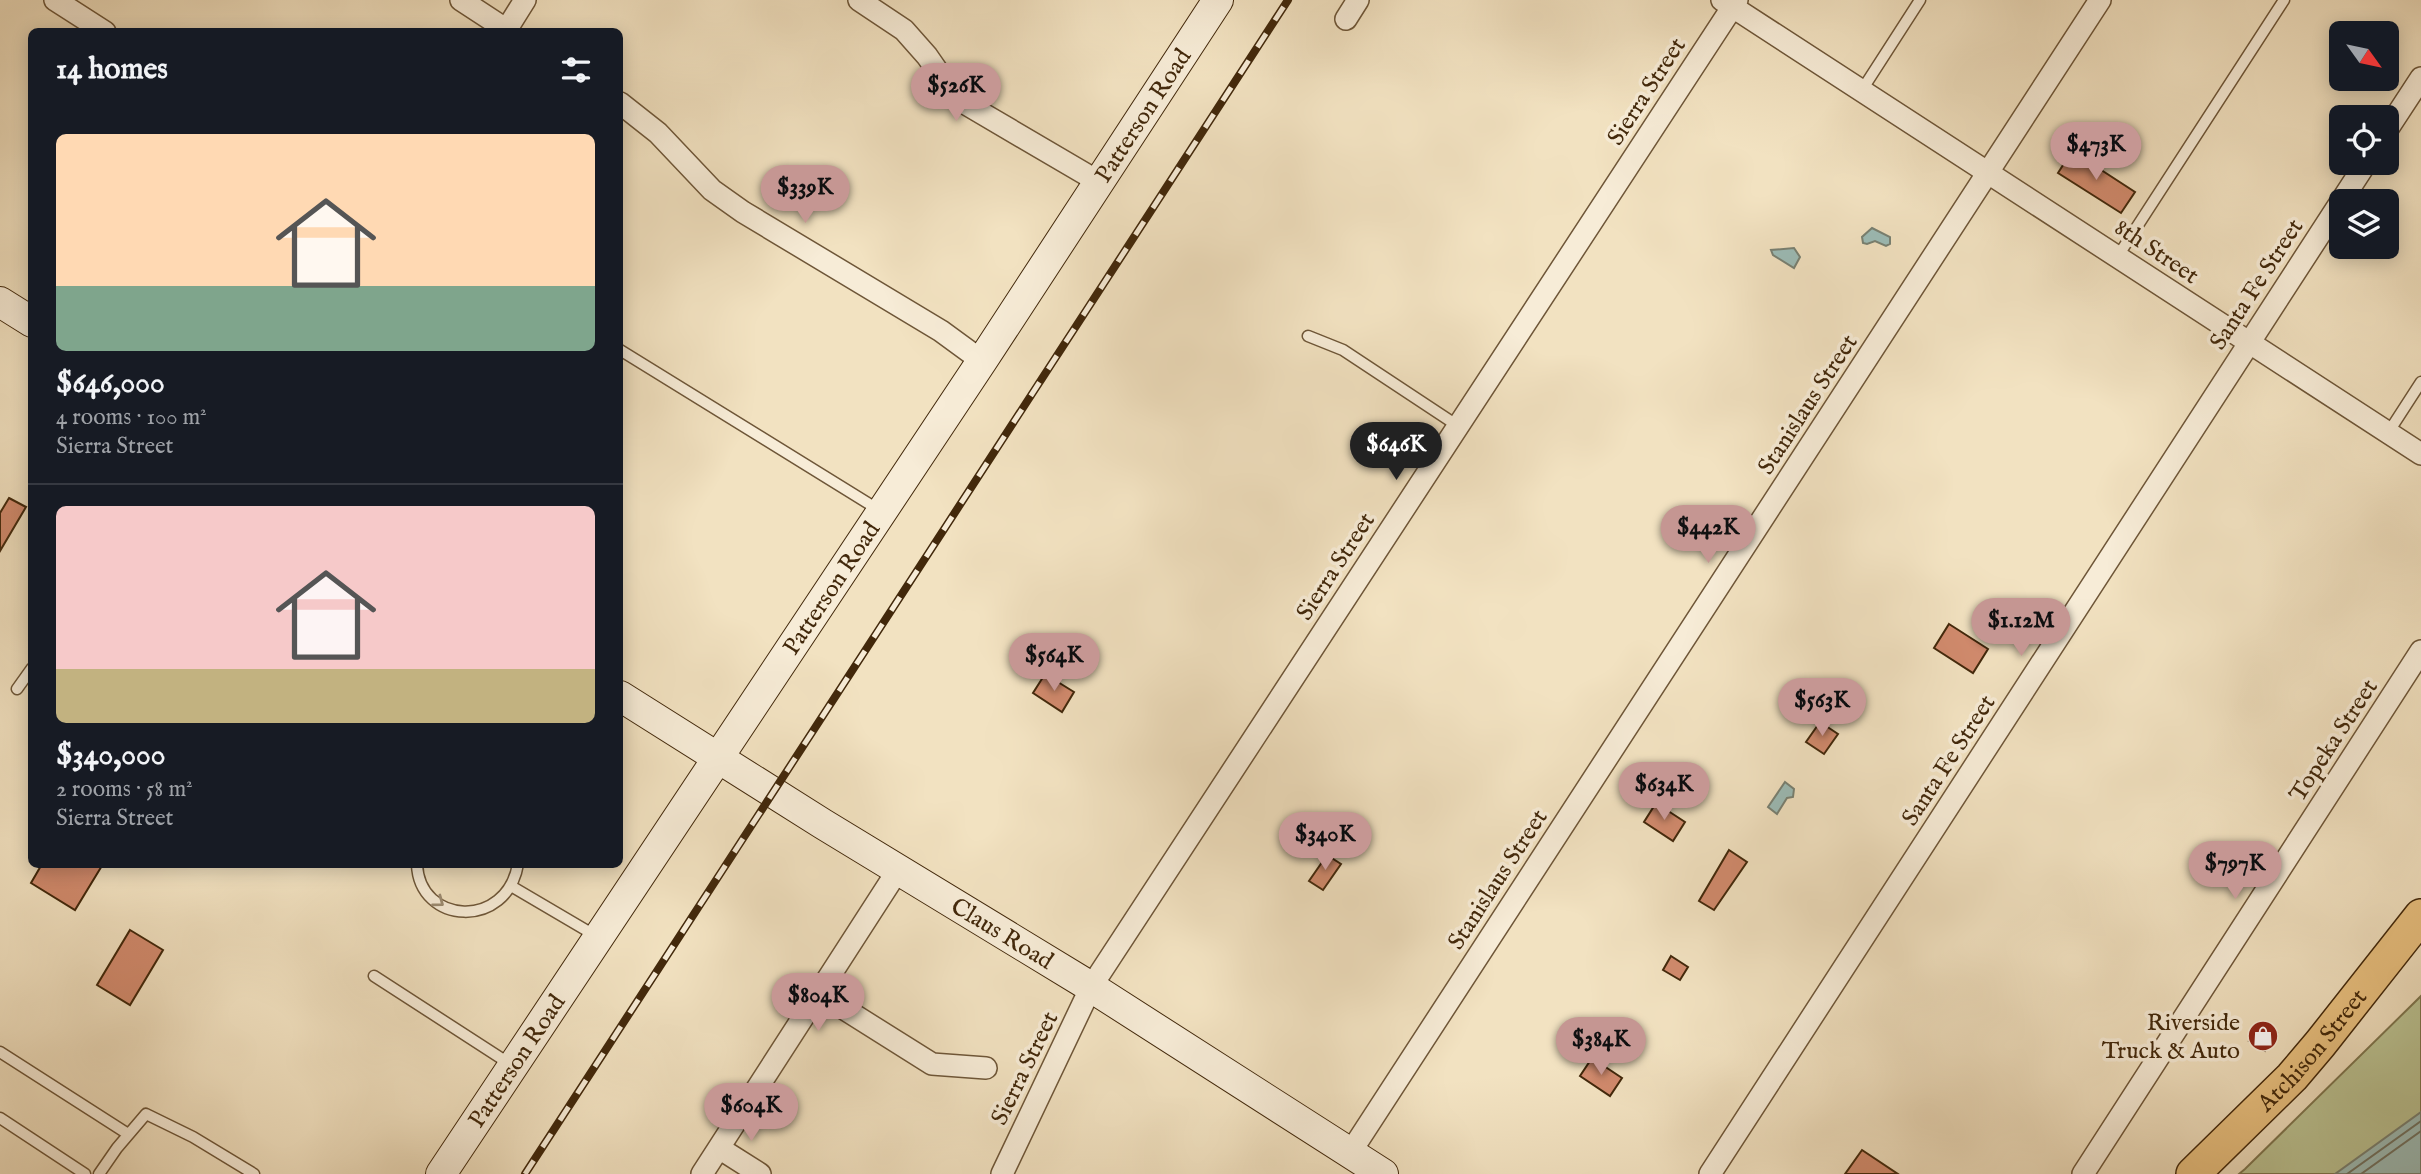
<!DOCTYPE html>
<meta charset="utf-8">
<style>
body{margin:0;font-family:"IM FELL English",serif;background:#20242c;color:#f1f3f6;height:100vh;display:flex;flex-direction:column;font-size:26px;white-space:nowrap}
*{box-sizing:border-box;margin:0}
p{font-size:23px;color:#9ea1a6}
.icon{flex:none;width:38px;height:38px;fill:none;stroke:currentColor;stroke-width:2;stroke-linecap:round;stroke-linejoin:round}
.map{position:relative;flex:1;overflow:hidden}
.details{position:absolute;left:28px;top:28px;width:595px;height:840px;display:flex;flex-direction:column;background:#171b24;border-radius:10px;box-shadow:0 4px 18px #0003}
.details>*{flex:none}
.needle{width:46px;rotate:123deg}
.fabs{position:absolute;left:2329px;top:21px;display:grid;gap:14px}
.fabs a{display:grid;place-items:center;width:70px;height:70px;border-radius:10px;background:#171b24;box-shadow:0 4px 18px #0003;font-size:35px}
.price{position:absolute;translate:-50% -60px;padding:0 16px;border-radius:24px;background:#c59692;color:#111;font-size:23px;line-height:46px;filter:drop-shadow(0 2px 4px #0008)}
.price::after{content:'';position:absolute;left:50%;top:42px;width:21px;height:16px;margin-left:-10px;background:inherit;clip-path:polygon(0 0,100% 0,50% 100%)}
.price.active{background:#222;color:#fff}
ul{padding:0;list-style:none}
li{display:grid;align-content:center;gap:14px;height:371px;padding:0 28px}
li+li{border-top:2px solid #363941}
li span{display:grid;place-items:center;height:217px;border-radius:10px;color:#555}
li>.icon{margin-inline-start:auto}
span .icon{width:126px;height:126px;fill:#fffc;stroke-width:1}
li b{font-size:30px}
h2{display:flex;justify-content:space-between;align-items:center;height:84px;padding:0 28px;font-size:30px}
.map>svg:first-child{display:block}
</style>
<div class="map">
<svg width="2421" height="1174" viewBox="0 0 2421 1174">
<rect width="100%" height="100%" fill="#f2e2c1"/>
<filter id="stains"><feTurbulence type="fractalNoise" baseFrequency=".00286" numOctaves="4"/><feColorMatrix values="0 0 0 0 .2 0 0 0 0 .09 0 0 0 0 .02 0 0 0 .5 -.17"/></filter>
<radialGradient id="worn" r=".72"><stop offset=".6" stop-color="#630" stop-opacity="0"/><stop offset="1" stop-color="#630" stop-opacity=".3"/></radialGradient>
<path fill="#bac393" stroke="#7e764f" stroke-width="2" d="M2421,996V1174H2239L2245,1169Z"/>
<path fill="#9cbdb8" stroke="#788173" stroke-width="2" d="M1872,228L1890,237V244L1886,246L1875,241L1867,244L1863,243L1862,237Z
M1794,248L1800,257L1794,268L1773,255L1771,250Z
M1785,782L1794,789L1793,797L1787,798L1777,814L1768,807Z
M2421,1112V1174H2335Z"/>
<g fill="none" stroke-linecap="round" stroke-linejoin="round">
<path stroke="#6f7262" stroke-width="2" d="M2347,1174L2421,1121
M2361,1174L2421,1131"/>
</g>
<path fill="#d28b6e" stroke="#42280b" stroke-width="2" d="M2072,151L2135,192L2121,213L2058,173Z
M9,498L26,507L0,551V513Z
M1949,624L1988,649L1973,673L1934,648Z
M1045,674L1074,692L1062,712L1033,693Z
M1820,722L1838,734L1824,754L1806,742Z
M1656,803L1685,822L1673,841L1644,822Z
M1729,850L1747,862L1714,910L1699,901Z
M1327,855L1341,864L1323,890L1309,881Z
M42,864H103L75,910L31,883Z
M130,930L163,950L130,1005L97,985Z
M1671,956L1688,967L1680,980L1663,970Z
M2261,1023L2277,1033L2265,1051L2249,1041Z
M1592,1058L1622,1078L1610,1096L1580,1076Z
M1862,1150L1898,1174H1845Z"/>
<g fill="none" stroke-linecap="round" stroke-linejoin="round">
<g stroke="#6e5638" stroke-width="13">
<path id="service" d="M1862,90L1920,0
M2118,256L2284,0
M1308,336L1343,350L1458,426
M620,350L879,510
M2388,433L2421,382
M17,689L32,668
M417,864C419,925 507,930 518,864
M511,886L596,936
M374,976L510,1064
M0,1052L128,1134
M0,1118L85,1174
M99,1174L117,1148L146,1114L193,1137L254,1174"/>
</g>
<g stroke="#6e5638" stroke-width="24">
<path id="minor" d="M55,0L105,32
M461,0L510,32
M859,0L904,30L927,56L945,82L966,104L1099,182
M1722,0L2421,454
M1346,19L1358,0
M505,32L525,0
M620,103L658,133L712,190L743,212L941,331L982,361
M2387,130L2421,78
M819,993L932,1064L986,1068
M719,1148L760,1174
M1350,1153L2100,0
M702,1174L898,870
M1002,1174L1091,987L1737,0
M1710,1174L2366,163
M2083,1174L2421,651"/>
</g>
<g stroke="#42280b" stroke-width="32">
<g id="secondary">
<path d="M0,302L32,322"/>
<path id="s1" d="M620,696L823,824L1091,987L1383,1174"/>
<path id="s2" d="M441,1174L982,361L1218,0"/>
</g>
</g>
<g stroke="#42280b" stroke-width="36">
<g id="primary">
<path id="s3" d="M2193,1174L2292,1077L2320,1044L2421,916"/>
</g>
</g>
<use href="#service" stroke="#f7ecd7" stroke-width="10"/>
<use href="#minor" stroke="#f7ecd7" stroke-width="21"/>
<use href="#secondary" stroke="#f7ecd7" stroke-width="30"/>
<use href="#primary" stroke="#e9c180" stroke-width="33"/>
<g stroke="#42280b" stroke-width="8">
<path id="rail" d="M525,1174L1288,0"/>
</g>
<use href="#rail" stroke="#f7ecd7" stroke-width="5" stroke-dasharray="16" stroke-linecap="butt"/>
</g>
<defs><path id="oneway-chevron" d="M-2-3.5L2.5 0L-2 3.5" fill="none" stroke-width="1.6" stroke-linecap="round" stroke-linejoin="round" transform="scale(1.75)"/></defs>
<use stroke="#9c8a71" href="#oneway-chevron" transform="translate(439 902) rotate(37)"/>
<defs>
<g id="shop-disc" transform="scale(1.575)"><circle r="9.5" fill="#8f2418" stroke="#f7ecd7"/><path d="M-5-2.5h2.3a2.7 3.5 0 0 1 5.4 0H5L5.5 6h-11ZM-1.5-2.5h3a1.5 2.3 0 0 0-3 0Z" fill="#fff"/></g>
</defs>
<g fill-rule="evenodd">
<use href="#shop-disc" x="2263" y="1036"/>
</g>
<g text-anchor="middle" stroke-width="7" stroke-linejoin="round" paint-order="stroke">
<g font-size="24" fill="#42280b" stroke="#f7ecd7">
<text transform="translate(1646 91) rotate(-57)" y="8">Sierra Street</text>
<text dy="8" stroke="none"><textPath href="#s2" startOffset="1270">Patterson Road</textPath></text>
<text transform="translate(2157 251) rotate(34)" y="8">8th Street</text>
<text transform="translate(2256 284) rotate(-57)" y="8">Santa Fe Street</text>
<text transform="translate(1807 404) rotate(-57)" y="8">Stanislaus Street</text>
<text transform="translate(1335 566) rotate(-57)" y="8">Sierra Street</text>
<text dy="8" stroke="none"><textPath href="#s2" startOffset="704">Patterson Road</textPath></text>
<text transform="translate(2333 740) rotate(-57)" y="8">Topeka Street</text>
<text transform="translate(1948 760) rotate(-57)" y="8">Santa Fe Street</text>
<text transform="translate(1497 879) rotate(-57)" y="8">Stanislaus Street</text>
<text dy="8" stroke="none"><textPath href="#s1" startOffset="450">Claus Road</textPath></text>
<text dy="8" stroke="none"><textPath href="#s3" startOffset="172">Atchison Street</textPath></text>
<text dy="8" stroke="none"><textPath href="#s2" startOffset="136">Patterson Road</textPath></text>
<text transform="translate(1024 1068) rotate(-64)" y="8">Sierra Street</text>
</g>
<g font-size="24" fill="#42280b" stroke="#f7ecd7" text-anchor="end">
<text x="2240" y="1030">Riverside<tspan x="2240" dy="28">Truck &amp; Auto</tspan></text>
</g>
</g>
<rect width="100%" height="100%" filter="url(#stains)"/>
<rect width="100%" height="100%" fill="url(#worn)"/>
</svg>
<div class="fabs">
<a><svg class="needle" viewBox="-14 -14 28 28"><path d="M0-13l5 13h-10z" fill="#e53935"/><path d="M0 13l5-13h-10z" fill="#9ea1a6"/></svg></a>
<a><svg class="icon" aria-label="locate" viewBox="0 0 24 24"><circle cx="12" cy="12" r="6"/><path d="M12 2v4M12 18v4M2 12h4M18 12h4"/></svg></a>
<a><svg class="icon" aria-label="layers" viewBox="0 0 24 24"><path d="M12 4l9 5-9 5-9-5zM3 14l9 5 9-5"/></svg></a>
</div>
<b class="price" style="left:956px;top:123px">$526K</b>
<b class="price" style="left:2096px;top:182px">$473K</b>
<b class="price" style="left:805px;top:225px">$339K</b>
<b class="price active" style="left:1396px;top:482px">$646K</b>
<b class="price" style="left:1708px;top:565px">$442K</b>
<b class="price" style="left:2021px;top:658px">$1.12M</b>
<b class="price" style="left:1054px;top:693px">$564K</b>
<b class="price" style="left:1822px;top:738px">$563K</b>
<b class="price" style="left:1664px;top:822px">$634K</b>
<b class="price" style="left:1325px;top:872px">$340K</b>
<b class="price" style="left:2235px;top:901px">$797K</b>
<b class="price" style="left:818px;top:1033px">$804K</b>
<b class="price" style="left:1601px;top:1077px">$384K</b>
<b class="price" style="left:751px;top:1143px">$604K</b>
<section class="details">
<h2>14 homes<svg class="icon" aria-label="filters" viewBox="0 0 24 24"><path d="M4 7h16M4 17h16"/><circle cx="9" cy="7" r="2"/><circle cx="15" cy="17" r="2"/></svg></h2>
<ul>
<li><span style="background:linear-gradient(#ffd9b3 70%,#7fa58c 0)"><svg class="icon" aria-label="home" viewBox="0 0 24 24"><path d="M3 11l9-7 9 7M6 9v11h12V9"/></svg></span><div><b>$646,000</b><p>4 rooms · 100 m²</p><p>Sierra Street</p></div></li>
<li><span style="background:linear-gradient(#f6c9c9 75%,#c2b280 0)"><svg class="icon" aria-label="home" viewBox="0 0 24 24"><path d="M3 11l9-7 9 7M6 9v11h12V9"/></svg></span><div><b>$340,000</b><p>2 rooms · 58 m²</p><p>Sierra Street</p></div></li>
</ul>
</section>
</div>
